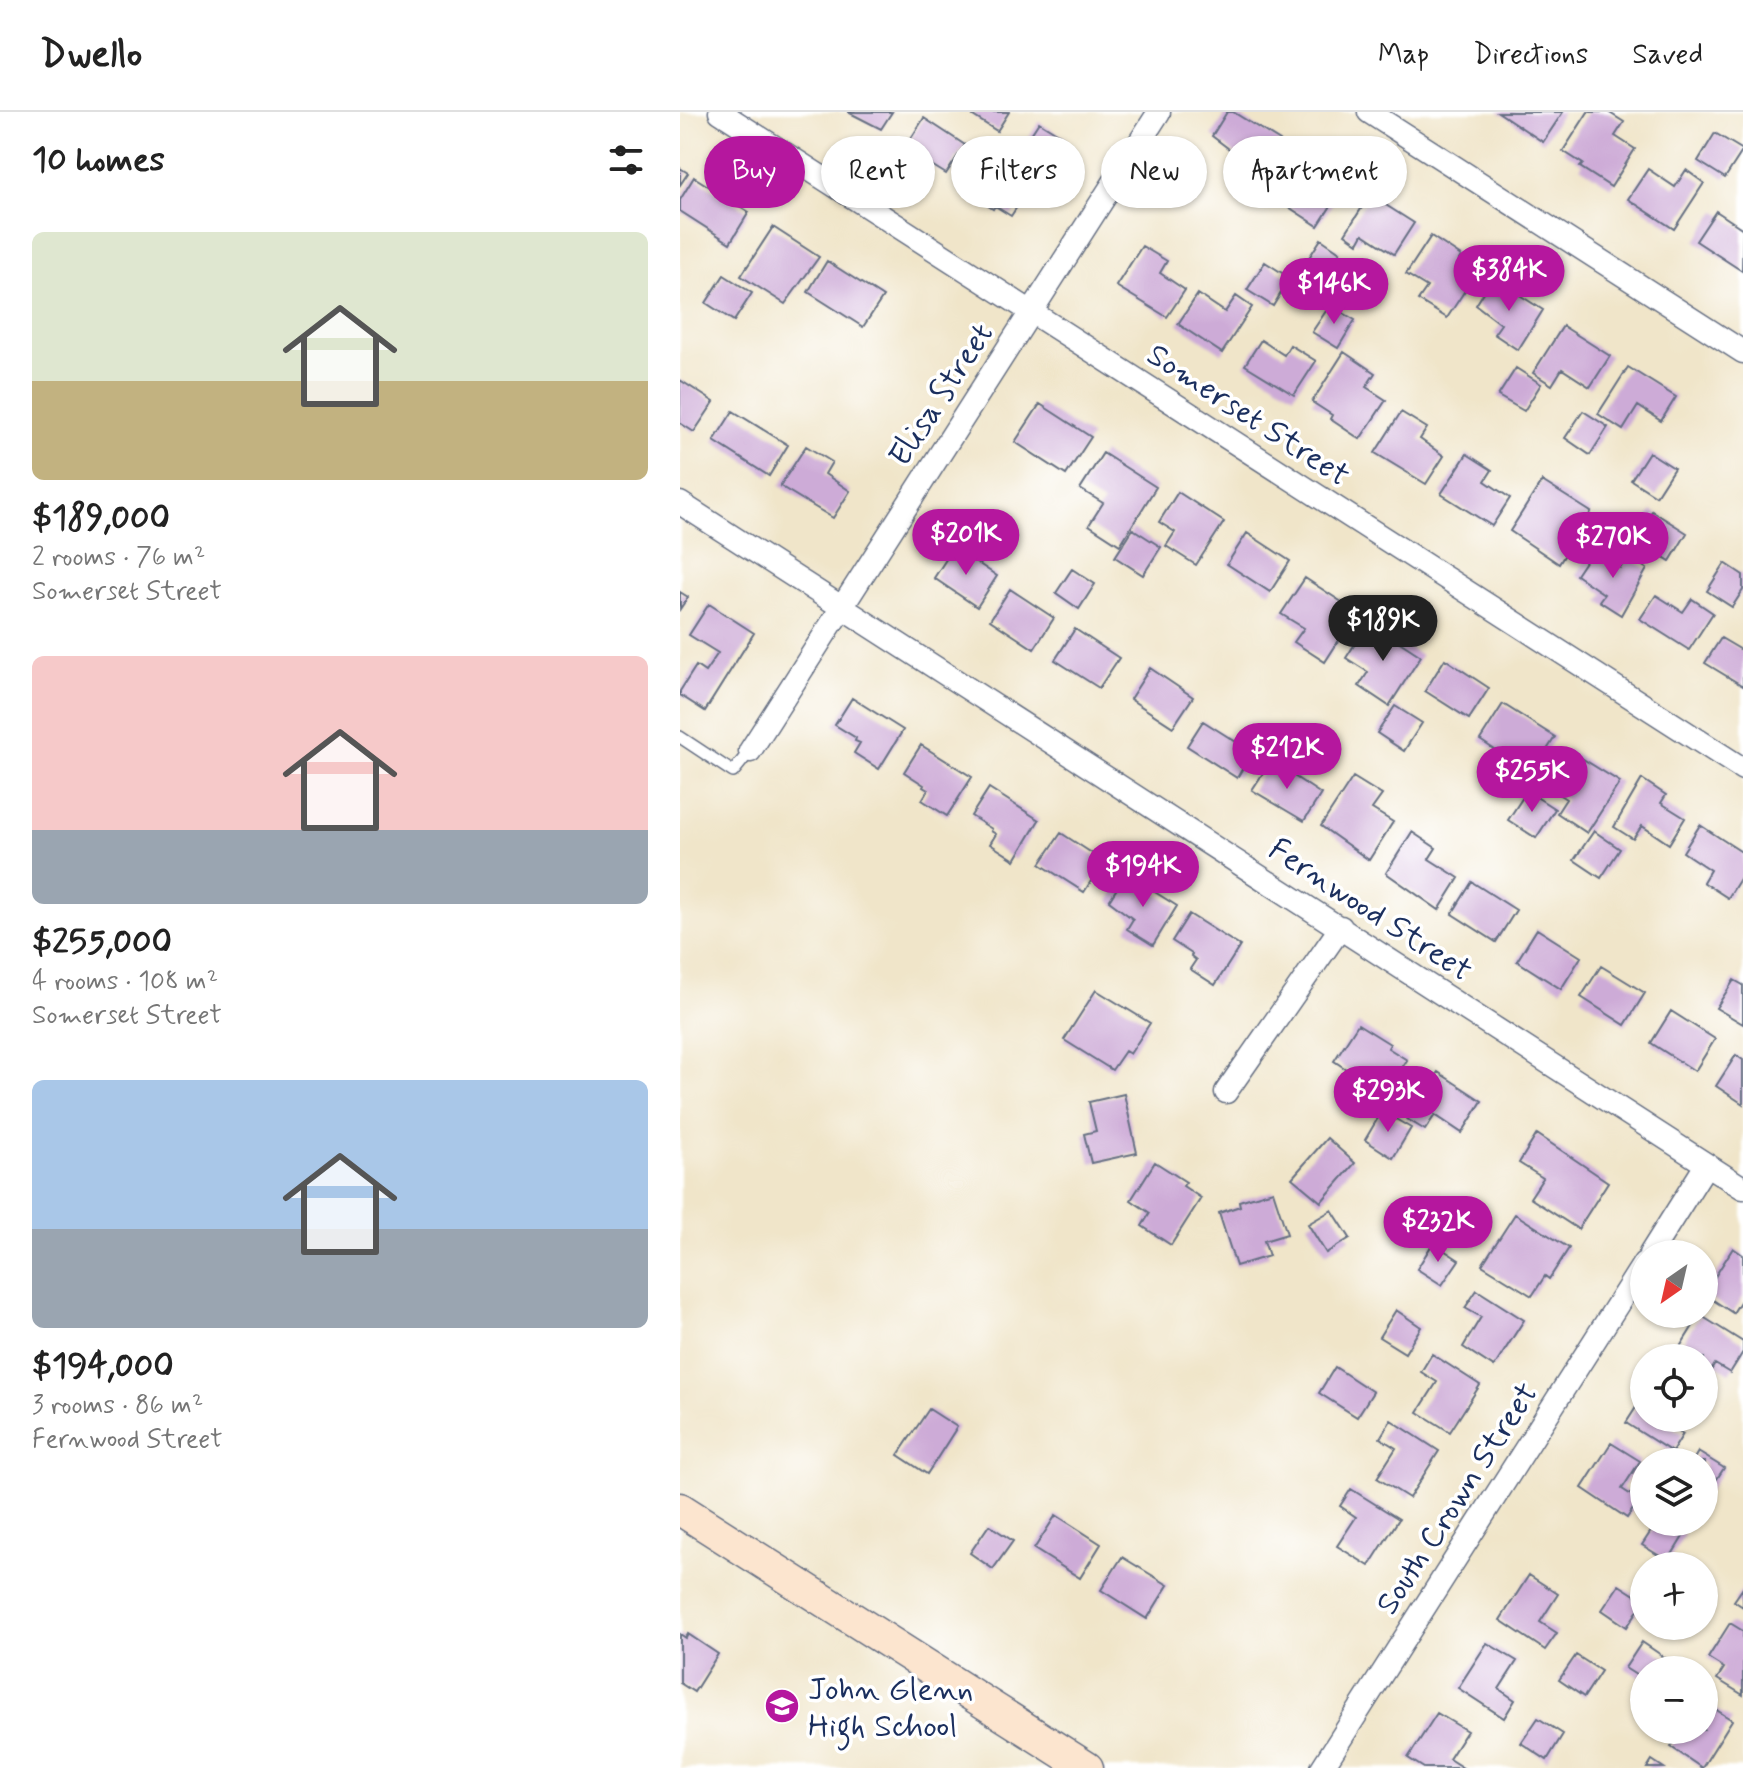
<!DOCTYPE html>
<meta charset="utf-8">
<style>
body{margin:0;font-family:Mynerve,sans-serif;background:#f2f2f2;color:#222;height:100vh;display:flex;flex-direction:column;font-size:30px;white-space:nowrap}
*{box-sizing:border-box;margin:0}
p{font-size:26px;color:#767676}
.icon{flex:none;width:44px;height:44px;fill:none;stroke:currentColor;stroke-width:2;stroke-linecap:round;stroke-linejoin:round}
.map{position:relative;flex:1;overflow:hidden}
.panel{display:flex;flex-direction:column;background:#fff;width:680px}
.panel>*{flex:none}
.hud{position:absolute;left:24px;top:24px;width:760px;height:72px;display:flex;gap:16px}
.needle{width:52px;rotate:214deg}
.tools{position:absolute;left:950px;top:1128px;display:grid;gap:16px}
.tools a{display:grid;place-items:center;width:88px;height:88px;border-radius:50%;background:#fff;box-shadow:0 2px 6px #0004;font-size:40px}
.price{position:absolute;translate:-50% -68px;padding:0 18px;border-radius:28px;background:#b5179e;color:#fff;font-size:26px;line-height:52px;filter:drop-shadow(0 2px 4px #0008)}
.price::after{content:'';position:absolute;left:50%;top:48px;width:24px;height:18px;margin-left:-12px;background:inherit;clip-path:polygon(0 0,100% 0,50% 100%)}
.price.active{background:#222;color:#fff}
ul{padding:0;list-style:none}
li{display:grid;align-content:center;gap:16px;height:424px;padding:0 32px}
li span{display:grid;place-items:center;height:248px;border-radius:12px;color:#555}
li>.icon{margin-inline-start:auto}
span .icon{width:144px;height:144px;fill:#fffc;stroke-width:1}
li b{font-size:34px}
h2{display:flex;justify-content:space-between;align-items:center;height:96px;padding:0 32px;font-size:34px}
.pill{padding:0 28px;border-radius:36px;background:#fff;box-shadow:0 2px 6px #0004;font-size:28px;line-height:72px}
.pill.active{background:#b5179e;color:#fff}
header{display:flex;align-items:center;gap:48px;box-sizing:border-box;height:112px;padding:0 40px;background:#fff;border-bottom:2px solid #e0e0e0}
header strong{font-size:38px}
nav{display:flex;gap:44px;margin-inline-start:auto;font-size:28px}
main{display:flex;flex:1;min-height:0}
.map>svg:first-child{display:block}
</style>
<header>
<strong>Dwello</strong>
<nav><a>Map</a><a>Directions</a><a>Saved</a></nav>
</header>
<main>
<section class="panel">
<h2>10 homes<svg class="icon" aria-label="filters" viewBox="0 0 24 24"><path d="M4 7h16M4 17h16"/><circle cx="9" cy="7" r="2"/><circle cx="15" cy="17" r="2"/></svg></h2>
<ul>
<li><span style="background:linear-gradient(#dfe7d0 60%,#c2b280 0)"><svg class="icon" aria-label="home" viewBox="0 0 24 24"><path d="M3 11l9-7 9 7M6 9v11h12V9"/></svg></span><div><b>$189,000</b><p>2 rooms · 76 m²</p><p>Somerset Street</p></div></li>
<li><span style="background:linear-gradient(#f6c9c9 70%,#9aa5b1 0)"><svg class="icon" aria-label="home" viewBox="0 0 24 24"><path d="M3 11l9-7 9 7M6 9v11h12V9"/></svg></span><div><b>$255,000</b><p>4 rooms · 108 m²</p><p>Somerset Street</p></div></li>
<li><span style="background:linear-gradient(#a9c7e8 60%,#9aa5b1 0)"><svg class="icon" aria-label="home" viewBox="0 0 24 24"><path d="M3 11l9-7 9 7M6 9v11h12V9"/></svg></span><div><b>$194,000</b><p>3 rooms · 86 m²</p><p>Fernwood Street</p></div></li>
</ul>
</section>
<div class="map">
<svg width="1063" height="1656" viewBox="0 0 1063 1656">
<rect width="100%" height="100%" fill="#fff"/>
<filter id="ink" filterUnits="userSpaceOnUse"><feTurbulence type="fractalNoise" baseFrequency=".0125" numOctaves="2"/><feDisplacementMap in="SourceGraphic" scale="16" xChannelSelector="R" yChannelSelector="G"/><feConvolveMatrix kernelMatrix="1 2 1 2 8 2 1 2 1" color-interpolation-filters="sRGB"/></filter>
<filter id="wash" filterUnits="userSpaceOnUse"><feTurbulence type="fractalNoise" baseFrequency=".006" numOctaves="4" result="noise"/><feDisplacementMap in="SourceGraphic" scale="32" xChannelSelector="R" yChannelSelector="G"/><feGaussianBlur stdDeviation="1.8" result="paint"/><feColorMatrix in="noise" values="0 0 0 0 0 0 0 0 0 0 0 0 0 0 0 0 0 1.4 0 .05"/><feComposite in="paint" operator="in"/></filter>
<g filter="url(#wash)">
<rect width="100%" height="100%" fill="#f0e5c9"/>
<g id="blocks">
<path fill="#cdabd7" d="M168,0H212L201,17Z
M296,0H329L317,19L293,4Z
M547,0H553L600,29L574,69L550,54L557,43L532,24Z
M818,0H883L863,30Z
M908,0H928L944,10L935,24L955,37L931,75L900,55L903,52L883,39Z
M244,6L285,33L266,62L250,52L248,55L219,36L224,29L228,31Z
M359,10L385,26L370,50L344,33Z
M1035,21L1063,38L1045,66L1018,49Z
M616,41L665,72L638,114L601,90L612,73L600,66Z
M309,48L333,63L336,58L354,69L331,104L315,94L313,97L284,78L289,70L293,73Z
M0,56L8,61L0,73Z
M968,57L995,75L1006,58L1024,71L994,117L948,87Z
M14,65L69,100L50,131L0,99V88Z
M690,83L734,111L714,142L683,122L678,131L665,122Z
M1036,99L1063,117L1062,159L1016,129Z
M93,115L139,145L105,192L61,164Z
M751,124L781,144L779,148L797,160L767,206L738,188L747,175L726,162Z
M641,127L660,140L642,167L623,155Z
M462,134L487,149L480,161L505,178L487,205L436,174Z
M147,149L203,185L183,215L128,180Z
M585,150L610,166L593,194L567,178Z
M44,163L72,181L54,209L26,191Z
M813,166L863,198L838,238L814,222L821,212L796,193Z
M518,182L545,200L556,184L572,195L542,241L498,212Z
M650,193L675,208L658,236L632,220Z
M883,214L930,244L910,275L882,257L872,273L853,261Z
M581,228L604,243L610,233L636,249L614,283L565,253Z
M664,240L695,261L686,275L706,288L680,327L650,307L652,303L632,290Z
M948,255L996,285L981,309L958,294L943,318L918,302Z
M836,256L861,272L844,299L818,284Z
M0,268L34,290L14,320L0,311Z
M360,292L411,325L386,363L335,330Z
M53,299L108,333L89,364L34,329Z
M903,299L928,315L910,343L885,326Z
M721,300L747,316L740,327L764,344L746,372L695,341Z
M126,334L152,350L145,362L170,379L153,406L100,374Z
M969,340L994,356L976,384L951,368Z
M423,341L476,375L440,433L409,413L423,391L400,377Z
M787,342L812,358L805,369L830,386L812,414L761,382Z
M862,369L911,400L879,452L830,419Z
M498,380L544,410L516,453L486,434L495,420L479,410Z
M972,399L1007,421L990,449L955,427Z
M453,417L481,435L463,463L435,445Z
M567,421L610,449L590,480L547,452Z
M274,435L317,464L297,495L254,466Z
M912,439L940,456L948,444L967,457L941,503L919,489L924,482L896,463Z
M1045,451L1063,463V478L1052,495L1027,479Z
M392,457L415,472L399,497L376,481Z
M625,466L677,500L645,550L614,530L624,516L601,502Z
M330,477L374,506L354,537L310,508Z
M0,480L8,485L0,497Z
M976,483L1003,500L1012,487L1033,501L1009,538L960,507Z
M29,492L74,521L25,599L0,583V579L16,554L25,560L38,541L9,523Z
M689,510L741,544L709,594L679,574L688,560L666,546Z
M395,517L439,546L419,576L375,548Z
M1041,526L1063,539V574L1025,551Z
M765,547L809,576L789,607L745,579Z
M470,556L513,585L493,615L450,587Z
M172,586L223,618L199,657L174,641L180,631L175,629L176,626L155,613Z
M823,592L875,625L843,676L812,656L821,642L800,628Z
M715,594L742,611L724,639L697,621Z
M523,609L572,640L557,666L507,634Z
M241,633L292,665L267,704L242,688L248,678L243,675L244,673L224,660Z
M887,637L940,670L907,721L877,701L886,687L864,673Z
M591,649L641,682L624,709L572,678Z
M673,665L702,683L692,697L713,710L689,748L641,714Z
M962,667L986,683L981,691L1005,706L989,732L962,714L953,727L934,715Z
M309,676L359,708L335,748L310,732L316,722L311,719L312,717L291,704Z
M847,679L875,697L856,726L828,708Z
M1020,713L1063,741V762L1048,786L1023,770L1030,758L1003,740Z
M914,719L940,737L921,766L894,748Z
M732,720L756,736L749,747L779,766L759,798L706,761Z
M381,721L424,749L404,780L360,752Z
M446,762L497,794L473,833L447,817L453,807L429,789Z
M792,770L836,798L816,830L772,802Z
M509,802L560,834L535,873L510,857L516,848L511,844L512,842L492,829Z
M857,817L901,845L881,877L837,849Z
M921,854L965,881L945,913L901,885Z
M1054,868L1063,873V912L1036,896Z
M416,878L470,911L450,942L445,939L432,958L384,928Z
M991,899L1035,927L1015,959L971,931Z
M678,912L710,932L708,936L727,948L697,995L667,976L675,963L654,949Z
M1056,943L1063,948V992L1036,974Z
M758,960L802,989L782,1021L755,1003L745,1018L727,1007Z
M444,982L457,1041L411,1051L404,1022L416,1019L409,990Z
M702,999L731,1016L713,1046L685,1028Z
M857,1022L928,1070L898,1117L850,1086L863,1066L839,1051Z
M647,1026L675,1051L641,1090L612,1066Z
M475,1050L506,1070L503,1074L521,1086L491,1133L462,1114L470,1101L451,1088Z
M593,1079L607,1122L584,1129L589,1144L556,1154L539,1101L560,1094L559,1089Z
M652,1098L670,1126L646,1141L628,1112Z
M835,1102L889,1136L869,1167L865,1164L852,1184L802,1153Z
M753,1131L779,1148L762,1173L737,1157Z
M1053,1136L1063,1143V1185L1053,1201L1024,1182Z
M797,1178L844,1208L814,1255L783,1235L801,1205L785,1196Z
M716,1198L741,1215L725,1241L699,1225Z
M1020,1203L1063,1230V1240L1050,1261L1035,1252L1024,1270V1246H993Z
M752,1242L800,1273L770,1320L738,1300L757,1270L741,1260Z
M655,1255L693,1280L677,1305L639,1281Z
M964,1283V1306H991L987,1312L1003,1322L992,1340L946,1311Z
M249,1297L277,1315L247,1362L218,1343Z
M711,1308L759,1339L729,1386L697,1366L716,1336L700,1326Z
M931,1331L960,1349L942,1377L959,1388L947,1406L902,1376Z
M1018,1340L1044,1356L1027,1382L1024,1380V1350H1012Z
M671,1377L719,1407L689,1454L657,1434L676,1405L660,1394Z
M376,1403L421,1432L400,1466L354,1437Z
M977,1410H983L1004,1423L988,1449L962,1433Z
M309,1413L333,1429L313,1457L290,1441Z
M442,1445L488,1473L467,1507L421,1478Z
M849,1463L878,1482L860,1510L877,1521L865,1538L820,1508Z
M939,1473L964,1489L947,1515L922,1498Z
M1063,1476V1495L1054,1489Z
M1050,1511L1063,1519V1583L1037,1567L1044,1556L1028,1546Z
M0,1522L6,1526L8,1522L38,1542L14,1580L0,1571Z
M962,1530L987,1547L980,1558H964V1568L945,1556Z
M807,1531L837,1549L819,1577L835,1588L824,1606L778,1576Z
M896,1543L921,1559L904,1585L879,1568Z
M1024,1590L1052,1608L1022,1656L991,1635L1002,1618H1024Z
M757,1601L787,1619L769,1647L783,1656H744L728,1646Z
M858,1606L883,1622L867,1648L841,1631Z
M972,1648L984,1656H967Z"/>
</g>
</g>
<g filter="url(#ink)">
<use href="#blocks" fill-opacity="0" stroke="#666f83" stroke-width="2"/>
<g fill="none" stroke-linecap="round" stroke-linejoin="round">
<g stroke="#666f83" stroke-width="14">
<path id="lane" d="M0,625L53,660L70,639"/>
</g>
<g stroke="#666f83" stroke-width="25">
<path id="street" d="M40,0L1063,657
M689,0L1063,240
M0,391L1063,1076
M70,639L479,0
M546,980L661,815
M970,1142L1026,1053
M642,1656L964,1151"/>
</g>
<g stroke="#666f83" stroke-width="35">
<path id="secondary" d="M0,1397L407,1656"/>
</g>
<use href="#lane" stroke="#fff" stroke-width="11"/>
<use href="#street" stroke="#fff" stroke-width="22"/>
<use href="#secondary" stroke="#fce5cf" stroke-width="32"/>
</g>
</g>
<defs>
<g id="school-disc" transform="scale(1.8)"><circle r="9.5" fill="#b5179e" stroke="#fff"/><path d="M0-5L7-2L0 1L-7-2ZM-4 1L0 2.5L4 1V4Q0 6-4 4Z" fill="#fff"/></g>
</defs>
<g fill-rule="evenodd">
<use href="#school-disc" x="102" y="1594"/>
</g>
<g text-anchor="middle" stroke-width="7" stroke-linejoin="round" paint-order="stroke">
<g font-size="32" fill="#1b2f5e" stroke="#fff">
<text transform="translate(260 282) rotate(-57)" y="11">Elisa Street</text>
<text transform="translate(569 302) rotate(33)" y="11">Somerset Street</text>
<text transform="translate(691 797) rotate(33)" y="11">Fernwood Street</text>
<text transform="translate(776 1386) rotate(-57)" y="11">South Crown Street</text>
</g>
<g font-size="32" fill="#1b2f5e" stroke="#fff" text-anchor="start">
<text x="128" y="1587">John Glenn<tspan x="128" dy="37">High School</tspan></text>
</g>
</g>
</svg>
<div class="tools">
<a><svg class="needle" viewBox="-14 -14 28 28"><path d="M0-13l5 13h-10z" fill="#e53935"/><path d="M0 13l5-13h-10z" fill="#767676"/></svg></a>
<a><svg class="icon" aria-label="locate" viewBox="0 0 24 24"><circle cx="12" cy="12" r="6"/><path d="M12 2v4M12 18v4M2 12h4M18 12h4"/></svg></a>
<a><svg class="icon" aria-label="layers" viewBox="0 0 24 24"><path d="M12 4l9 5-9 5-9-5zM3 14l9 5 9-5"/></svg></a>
<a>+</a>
<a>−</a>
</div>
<b class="price" style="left:829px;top:201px">$384K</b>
<b class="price" style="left:654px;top:214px">$146K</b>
<b class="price" style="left:286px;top:465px">$201K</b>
<b class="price" style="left:933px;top:468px">$270K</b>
<b class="price active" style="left:703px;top:551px">$189K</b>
<b class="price" style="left:607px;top:679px">$212K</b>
<b class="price" style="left:852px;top:702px">$255K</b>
<b class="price" style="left:463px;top:797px">$194K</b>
<b class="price" style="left:708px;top:1022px">$293K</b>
<b class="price" style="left:758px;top:1152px">$232K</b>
<div class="hud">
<a class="pill active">Buy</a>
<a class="pill">Rent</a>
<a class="pill">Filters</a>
<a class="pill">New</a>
<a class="pill">Apartment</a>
</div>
</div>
</main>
